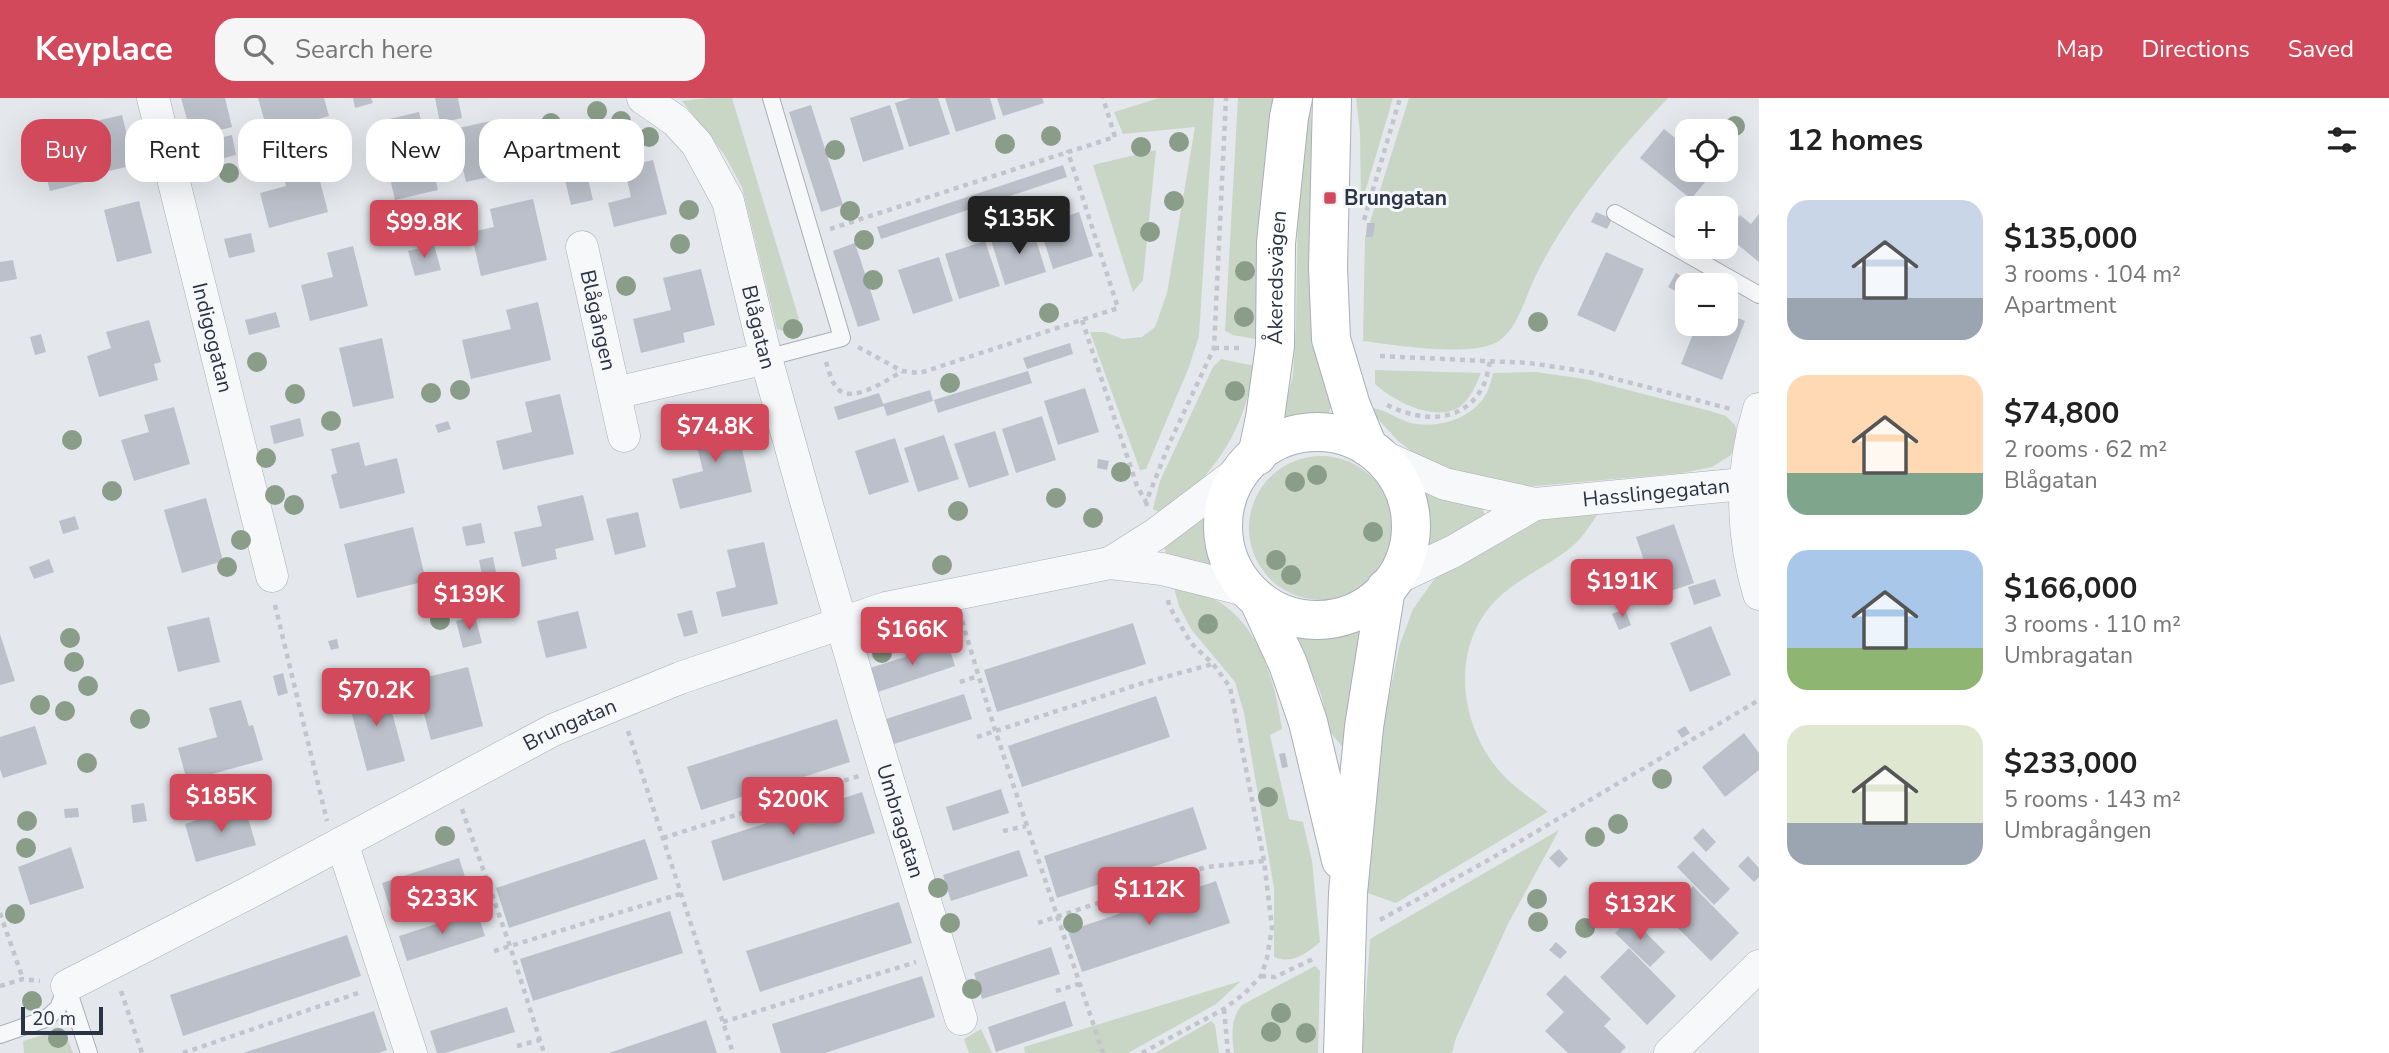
<!DOCTYPE html>
<meta charset="utf-8">
<style>
body{margin:0;font-family:"Nunito Sans",sans-serif;background:#f6f6f6;color:#222;height:100vh;display:flex;flex-direction:column;font-size:26px;white-space:nowrap}
*{box-sizing:border-box;margin:0}
p{font-size:23px;color:#767676}
.icon{flex:none;width:38px;height:38px;fill:none;stroke:currentColor;stroke-width:2;stroke-linecap:round;stroke-linejoin:round}
.map{position:relative;flex:1;overflow:hidden}
.panel{display:flex;flex-direction:column;background:#fff;width:630px}
.panel>*{flex:none}
.banner{position:absolute;left:21px;top:21px;width:665px;height:63px;display:flex;gap:14px}
.controls{position:absolute;left:1675px;top:21px;display:grid;gap:14px}
.controls a{display:grid;place-items:center;width:63px;height:63px;border-radius:14px;background:#fff;box-shadow:0 7px 28px #0002;font-size:35px}
.scale{position:absolute;left:21px;bottom:18px;width:82px;box-sizing:border-box;padding-left:7px;border:4px solid #2b3445;border-top:0;font-size:19px;line-height:24px;white-space:nowrap;color:#2b3445;-webkit-text-stroke:5px #f4f6f9;paint-order:stroke}
.price{position:absolute;translate:-50% -60px;padding:0 16px;border-radius:7px;background:#d1495b;color:#fff;font-size:23px;line-height:46px;filter:drop-shadow(0 2px 4px #0008)}
.price::after{content:'';position:absolute;left:50%;top:42px;width:21px;height:16px;margin-left:-10px;background:inherit;clip-path:polygon(0 0,100% 0,50% 100%)}
.price.selected{background:#222;color:#fff}
ul{padding:0;list-style:none}
li{display:flex;align-items:center;gap:21px;height:175px;padding:0 28px}
li span{display:grid;place-items:center;flex:none;width:196px;height:140px;border-radius:21px;color:#555}
li>.icon{margin-inline-start:auto}
span .icon{width:84px;height:84px;fill:#fffc;stroke-width:1}
li b{font-size:30px}
h2{display:flex;justify-content:space-between;align-items:center;height:84px;padding:0 28px;font-size:30px}
.tag{padding:0 24px;border-radius:21px;background:#fff;box-shadow:0 7px 28px #0002;font-size:24px;line-height:63px}
.tag.selected{background:#d1495b;color:#fff}
header{display:flex;align-items:center;gap:42px;box-sizing:border-box;height:98px;padding:0 35px;background:#d1495b;color:#fff}
header strong{font-size:33px}
nav{display:flex;gap:38px;margin-inline-start:auto;font-size:24px}
.search{width:490px;height:63px;background:#f6f6f6;display:flex;align-items:center;gap:18px;box-sizing:border-box;padding:0 24px;border-radius:21px;color:#767676;font-size:26px}
main{display:flex;flex:1;min-height:0}
.map>svg:first-child{display:block}
</style>
<header>
<strong>Keyplace</strong>
<div class="search"><svg class="icon" aria-label="search" viewBox="0 0 24 24"><circle cx="10" cy="10" r="6"/><path d="M15 15l6 6"/></svg>Search here</div>
<nav><a>Map</a><a>Directions</a><a>Saved</a></nav>
</header>
<main>
<div class="map">
<svg width="1759" height="955" viewBox="0 0 1759 955">
<rect width="100%" height="100%" fill="#e4e7ec"/>
<path fill="#c9d6c5" d="M708,0H732L799,221L797,230L786,234L777,231L742,89L724,56L682,3Z
M1159,0H1214L1199,238L1189,269L1146,371L1140,372L1090,234H1104L1123,241L1142,239L1155,229L1167,195L1195,29L1123,36L1114,14Z
M1238,0H1276L1256,241L1233,237L1225,233Z
M1310,0L1324,284L1331,309L1328,318L1289,323L1283,318L1293,277L1296,227L1298,110Z
M1356,0H1393L1361,108L1360,34Z
M1409,0H1668C1617,54 1568,112 1535,179C1526,198 1518,230 1499,243C1473,260 1394,247 1363,243L1365,140Z
M1156,52L1143,182L1133,194L1093,67Z
M1221,261L1255,268C1251,284 1248,301 1242,316C1227,357 1198,391 1162,416L1153,411L1160,383L1213,269Z
M1375,272L1481,275C1476,287 1471,299 1461,308C1437,326 1393,303 1375,286Z
M1536,274L1585,281L1710,313L1726,318L1735,327L1738,340L1731,357L1712,369L1682,375L1514,390L1433,369L1399,344L1377,320L1372,310C1389,313 1393,319 1408,324C1434,332 1472,322 1486,296C1490,290 1491,281 1493,275Z
M1249 430a72 72 0 1 1 144 0a72 72 0 1 1-144 0Z
M1427,393L1483,410L1485,420L1434,450L1427,446L1423,399Z
M1574,414L1598,416C1592,424 1586,434 1579,442C1555,466 1521,477 1496,502C1449,550 1459,630 1503,677C1516,691 1534,702 1548,714L1396,805L1365,794L1382,631L1400,546L1413,511L1433,483L1468,450L1514,428Z
M1202,420L1214,429V469L1167,459L1164,449Z
M1173,486C1186,491 1201,495 1214,501C1260,526 1275,584 1282,631L1270,637L1289,721L1303,724L1312,763L1320,844C1307,855 1292,867 1274,859V790L1244,615L1235,584L1191,531L1179,508Z
M1367,531L1345,652L1330,634L1321,596L1297,541L1309,537Z
M1559,732L1508,826L1456,940L1452,955H1362L1370,841Z
M1315,868L1320,873L1318,955H1234C1232,937 1230,921 1242,907Z
M1241,883L1216,906L1128,955H1025L1024,949Z
M1211,923L1215,927L1219,955H1155Z
M981,931L992,955H969L964,941Z
M60,932L65,934L73,955H24L23,943Z"/>
<path fill="#bbc0ca" d="M181,0H225L232,29L192,39Z
M258,0H324L329,18L268,35Z
M353,0H371L373,5L355,10Z
M435,0H458L462,20L440,25Z
M911,0H938L950,36L909,49L895,5Z
M945,0H990L996,21L956,34Z
M997,0H1042L1044,5L1003,18Z
M811,7L843,107L821,114L789,14Z
M890,7L904,51L863,64L850,20Z
M419,14L438,92L395,102L377,24Z
M122,17L134,67L88,78L89,83L50,93L35,33L74,23L75,28Z
M495,22L507,75L466,84L454,31Z
M1664,31L1685,48L1687,45V72H1715L1691,101L1640,60Z
M232,37L236,57L199,66L194,46Z
M653,62L667,116L614,129L608,105L631,99L624,69Z
M315,64L328,114L269,130L260,95L286,88L282,73Z
M1063,67L1067,79L881,141L877,129Z
M587,77L593,102L571,107L565,82Z
M533,101L547,162L481,178L471,134L494,129L490,111Z
M139,103L152,155L117,164L104,112Z
M1079,114L1093,158L1053,171L1039,127Z
M1596,114L1612,121L1607,131L1591,124Z
M1759,116V164L1726,137L1740,117L1751,126Z
M1367,125H1375L1373,139H1366Z
M1032,129L1046,174L1005,187L991,142Z
M251,135L255,154L229,160L224,141Z
M985,143L1000,188L959,201L945,156Z
M855,145L880,222L858,229L833,153Z
M434,147L441,172L415,178L408,153Z
M353,148L368,208L310,223L301,187L333,179L327,155Z
M1606,154L1644,171L1615,234L1577,217Z
M939,159L953,203L913,216L898,172Z
M13,162L17,181L0,184V164Z
M701,171L715,227L683,235L685,244L641,255L633,221L671,212L663,180Z
M1676,175L1692,184L1691,187H1687L1685,198L1668,189Z
M538,204L551,262L471,281L462,242L511,231L506,212Z
M276,214L280,229L249,237L245,222Z
M1726,215L1745,223L1722,282L1681,266L1697,226H1726Z
M149,222L161,264L154,266L158,282L99,299L87,258L111,250L106,234Z
M41,236L46,254L35,257L30,239Z
M382,240L394,300L353,309L339,250Z
M1070,245L1073,256L1027,271L1023,260Z
M1028,273L1032,285L938,315L934,302Z
M1085,290L1099,334L1058,347L1044,303Z
M930,292L933,303L887,318L883,306Z
M879,295L884,308L838,322L834,309Z
M560,296L574,356L503,372L496,343L532,334L525,304Z
M174,309L190,366L134,383L121,342L149,334L144,317Z
M733,313L752,394L680,411L672,381L703,373L691,323Z
M1042,318L1056,362L1016,375L1002,331Z
M300,320L304,338L274,346L270,328Z
M448,323L451,331L438,335L435,327Z
M995,333L1009,377L969,390L954,346Z
M944,337L959,381L918,394L904,350Z
M895,340L909,384L869,397L855,353Z
M359,344L365,368L397,360L405,395L340,411L331,377L337,375L331,351Z
M1098,361L1109,363L1107,372L1097,370Z
M583,397L594,442L555,451L557,461L522,469L514,434L542,428L537,408Z
M206,400L223,463L182,475L164,412Z
M638,414L646,449L615,457L606,421Z
M75,418L79,431L63,436L59,423Z
M481,425L485,445L466,448L462,429Z
M1674,426L1694,485L1656,498L1636,439Z
M413,429L426,483L357,500L344,446Z
M764,444L778,506L722,519L716,494L736,489L727,452Z
M493,459L496,474L482,477L479,462Z
M49,461L54,474L34,481L29,469Z
M1595,466L1599,479L1589,481L1586,469Z
M1715,481L1721,498L1694,507L1688,489Z
M1625,511L1631,527L1619,532L1612,516Z
M692,512L698,535L684,539L677,516Z
M578,513L587,550L546,560L537,523Z
M475,518L482,545L463,550L456,523Z
M209,519L220,564L178,574L167,529Z
M1133,525L1146,566L997,614L984,572Z
M1711,528L1731,577L1690,594L1670,545Z
M0,536L15,583L0,587Z
M337,541L339,550L331,552L328,543Z
M948,545L955,568L878,594L870,570Z
M468,569L483,628L431,642L415,582Z
M283,575L288,595L278,598L273,578Z
M385,588L405,663L367,673L347,598Z
M964,596L972,621L894,646L886,621Z
M1156,598L1170,639L1022,689L1008,648Z
M241,602L249,628L253,627L263,662L187,683L178,650L217,639L209,610Z
M837,621L850,664L701,712L687,669Z
M35,628L47,666L3,680L0,671V639Z
M1685,628L1690,635L1682,640L1677,633Z
M1744,635L1759,655V672L1725,699L1702,669Z
M1285,655L1288,669L1282,670L1279,656Z
M1001,691L1009,715L953,733L946,709Z
M862,694L875,735L723,783L711,743Z
M144,705L147,723L133,725L131,707Z
M244,707L256,747L196,764L185,726Z
M1193,709L1207,751L1057,800L1044,758Z
M78,710L79,719L65,720L64,711Z
M1703,730L1716,744L1706,754L1693,740Z
M645,741L658,781L509,830L496,790Z
M71,749L84,790L30,807L18,769Z
M1559,751L1568,761L1559,770L1549,760Z
M1019,752L1028,778L951,803L943,777Z
M1693,753L1730,791L1714,807L1677,769Z
M1748,758L1759,770V779L1754,784L1738,768Z
M459,760L467,785L390,810L382,785Z
M1216,783L1230,825L1082,874L1068,833Z
M1693,788L1739,835L1711,863L1665,817Z
M899,804L912,845L760,894L746,853Z
M477,813L485,838L407,863L399,838Z
M670,813L683,855L533,903L520,861Z
M1631,820L1665,854L1650,869L1615,835Z
M347,837L361,878L183,938L170,897Z
M1556,844L1567,854L1560,861L1549,852Z
M1051,849L1060,876L982,901L974,875Z
M1629,850L1676,898L1647,927L1600,879Z
M1565,877L1611,921L1604,928L1626,949L1620,955H1568L1545,933L1564,914L1546,896Z
M922,878L935,919L825,955H781L772,926Z
M1065,903L1073,928L996,954L988,929Z
M507,909L515,934L445,955H437L430,933Z
M374,913L387,952L379,955H243Z
M706,922L717,955H609Z"/>
<g fill="none" stroke-linecap="round" stroke-linejoin="round">
<g stroke="#a9aeb7" stroke-width="18">
<path id="lane" d="M1615,115L1759,197
M766,260L842,240L771,0
M67,888L89,955
M0,937L46,921L58,910L67,888"/>
</g>
<g stroke="#a9aeb7" stroke-width="33">
<g id="street">
<path id="s1" d="M153,0L272,478"/>
<path id="s2" d="M643,0L676,23L697,46L728,103L766,260L807,407L866,610L961,921"/>
<path id="s3" d="M582,149L624,338"/>
<path d="M615,295L766,260"/>
<path d="M1759,311C1740,373 1741,435 1759,496"/>
<path id="s4" d="M1380,357L1445,386L1535,406L1744,386"/>
<path d="M1110,465L1156,436L1242,371"/>
<path d="M1395,481L1454,453L1535,406"/>
<path d="M342,745L411,955"/>
<path id="s5" d="M67,888L252,793L553,632L680,580L886,510L1110,465L1162,471L1249,493"/>
<path d="M1670,955L1759,868"/>
</g>
</g>
<g stroke="#a9aeb7" stroke-width="40">
<g id="secondary">
<path d="M1332,0L1328,170L1331,241L1351,308L1368,349"/>
<circle cx="1317" cy="428" r="94"/>
<path id="s6" d="M1257,358L1265,320L1275,248L1276,145L1289,19L1293,0"/>
<path d="M1259,503L1288,566L1308,624L1341,762"/>
<path d="M1343,955L1348,795L1364,629L1386,490"/>
</g>
</g>
<path stroke="#c2c5cb" stroke-width="4.5" stroke-dasharray="5 5" stroke-linecap="butt" d="M1364,122L1400,0
M830,131L1068,54
M1082,222L1137,388L1146,404
M858,249L902,273L920,275L1118,210L1068,54L1115,39L1103,0
M1214,250H1244
M1380,258L1529,265L1589,274L1731,311
M826,264C829,273 831,284 838,291C852,306 887,282 901,274
M1387,307C1421,324 1465,327 1484,286C1487,280 1488,271 1490,264
M1147,408L1146,404L1170,344L1214,250L1226,0
M275,507L327,723
M962,523L995,632L1103,955
M960,584L978,578
M628,633L733,955
M977,639L1143,585L1213,566
M462,711L510,848L544,955
M1003,733L1026,728
M663,740L859,678
M0,815L23,881
M1380,822L1485,764L1759,602
M1038,825L1206,769L1264,763
M494,853L680,796
M1261,878L1275,879L1315,860
M0,888L23,881L40,883
M121,893L142,955
M1056,893L1079,886
M1224,911L1228,955
M723,924L916,864
M517,948L540,942
M183,955L361,894
M1142,955L1224,911L1245,895L1261,878L1267,860L1272,830L1264,763L1230,589L1213,566L1191,545L1169,508L1168,501"/>
<use href="#lane" stroke="#f7f8fa" stroke-width="16"/>
<use href="#street" stroke="#f7f8fa" stroke-width="32"/>
<use href="#secondary" stroke="#fff" stroke-width="38"/>
</g>
<g fill="#899d89">
<circle cx="597" cy="13" r="10"/>
<circle cx="621" cy="23" r="10"/>
<circle cx="551" cy="25" r="10"/>
<circle cx="1735" cy="28" r="10"/>
<circle cx="1051" cy="38" r="10"/>
<circle cx="649" cy="39" r="10"/>
<circle cx="1179" cy="44" r="10"/>
<circle cx="1005" cy="46" r="10"/>
<circle cx="1141" cy="49" r="10"/>
<circle cx="835" cy="52" r="10"/>
<circle cx="229" cy="75" r="10"/>
<circle cx="1174" cy="103" r="10"/>
<circle cx="689" cy="112" r="10"/>
<circle cx="850" cy="113" r="10"/>
<circle cx="1150" cy="134" r="10"/>
<circle cx="864" cy="142" r="10"/>
<circle cx="680" cy="146" r="10"/>
<circle cx="1245" cy="173" r="10"/>
<circle cx="873" cy="182" r="10"/>
<circle cx="626" cy="188" r="10"/>
<circle cx="1049" cy="215" r="10"/>
<circle cx="1244" cy="219" r="10"/>
<circle cx="1538" cy="224" r="10"/>
<circle cx="793" cy="231" r="10"/>
<circle cx="257" cy="264" r="10"/>
<circle cx="950" cy="285" r="10"/>
<circle cx="460" cy="292" r="10"/>
<circle cx="1235" cy="293" r="10"/>
<circle cx="431" cy="295" r="10"/>
<circle cx="295" cy="296" r="10"/>
<circle cx="331" cy="323" r="10"/>
<circle cx="72" cy="342" r="10"/>
<circle cx="266" cy="360" r="10"/>
<circle cx="1121" cy="374" r="10"/>
<circle cx="1317" cy="377" r="10"/>
<circle cx="1295" cy="384" r="10"/>
<circle cx="112" cy="393" r="10"/>
<circle cx="275" cy="397" r="10"/>
<circle cx="1056" cy="400" r="10"/>
<circle cx="294" cy="407" r="10"/>
<circle cx="958" cy="413" r="10"/>
<circle cx="1093" cy="420" r="10"/>
<circle cx="1373" cy="434" r="10"/>
<circle cx="241" cy="442" r="10"/>
<circle cx="1276" cy="462" r="10"/>
<circle cx="942" cy="467" r="10"/>
<circle cx="227" cy="469" r="10"/>
<circle cx="1291" cy="477" r="10"/>
<circle cx="481" cy="506" r="10"/>
<circle cx="440" cy="522" r="10"/>
<circle cx="1208" cy="526" r="10"/>
<circle cx="70" cy="540" r="10"/>
<circle cx="882" cy="555" r="10"/>
<circle cx="74" cy="564" r="10"/>
<circle cx="88" cy="588" r="10"/>
<circle cx="40" cy="607" r="10"/>
<circle cx="65" cy="613" r="10"/>
<circle cx="140" cy="621" r="10"/>
<circle cx="87" cy="665" r="10"/>
<circle cx="1662" cy="681" r="10"/>
<circle cx="1268" cy="699" r="10"/>
<circle cx="27" cy="723" r="10"/>
<circle cx="1618" cy="726" r="10"/>
<circle cx="445" cy="738" r="10"/>
<circle cx="1595" cy="739" r="10"/>
<circle cx="26" cy="750" r="10"/>
<circle cx="938" cy="790" r="10"/>
<circle cx="1537" cy="801" r="10"/>
<circle cx="15" cy="816" r="10"/>
<circle cx="1538" cy="824" r="10"/>
<circle cx="950" cy="825" r="10"/>
<circle cx="1073" cy="825" r="10"/>
<circle cx="1585" cy="830" r="10"/>
<circle cx="972" cy="891" r="10"/>
<circle cx="32" cy="903" r="10"/>
<circle cx="1281" cy="915" r="10"/>
<circle cx="1271" cy="934" r="10"/>
<circle cx="1306" cy="935" r="10"/>
<circle cx="58" cy="940" r="10"/>
</g>
<rect fill="#d1495b" stroke="#f4f6f9" stroke-width="2.5" x="1323" y="93" width="14" height="14" rx="3.5"/>
<g text-anchor="middle" stroke-width="6" stroke-linejoin="round" paint-order="stroke">
<g font-size="21" font-weight="bold" fill="#2b3445" stroke="#f4f6f9" text-anchor="start">
<text x="1344" y="107">Brungatan</text>
</g>
<g font-size="21" fill="#2b3445" stroke="#f4f6f9">
<text dy="7" stroke="none"><textPath href="#s6" startOffset="180">Åkeredsvägen</textPath></text>
<text dy="7" stroke="none"><textPath href="#s3" startOffset="75">Blågången</textPath></text>
<text dy="7" stroke="none"><textPath href="#s2" startOffset="266">Blågatan</textPath></text>
<text dy="7" stroke="none"><textPath href="#s1" startOffset="247">Indigogatan</textPath></text>
<text dy="7" stroke="none"><textPath href="#s4" startOffset="285">Hasslingegatan</textPath></text>
<text dy="7" stroke="none"><textPath href="#s5" startOffset="567">Brungatan</textPath></text>
<text dy="7" stroke="none"><textPath href="#s2" startOffset="780">Umbragatan</textPath></text>
</g>
</g>
</svg>
<div class="controls">
<a><svg class="icon" aria-label="locate" viewBox="0 0 24 24"><circle cx="12" cy="12" r="6"/><path d="M12 2v4M12 18v4M2 12h4M18 12h4"/></svg></a>
<a>+</a>
<a>−</a>
</div>
<div class="scale">20 m</div>
<b class="price selected" style="left:1019px;top:158px">$135K</b>
<b class="price" style="left:424px;top:162px">$99.8K</b>
<b class="price" style="left:715px;top:366px">$74.8K</b>
<b class="price" style="left:1622px;top:521px">$191K</b>
<b class="price" style="left:469px;top:534px">$139K</b>
<b class="price" style="left:912px;top:569px">$166K</b>
<b class="price" style="left:376px;top:630px">$70.2K</b>
<b class="price" style="left:221px;top:736px">$185K</b>
<b class="price" style="left:793px;top:739px">$200K</b>
<b class="price" style="left:1149px;top:829px">$112K</b>
<b class="price" style="left:442px;top:838px">$233K</b>
<b class="price" style="left:1640px;top:844px">$132K</b>
<div class="banner">
<a class="tag selected">Buy</a>
<a class="tag">Rent</a>
<a class="tag">Filters</a>
<a class="tag">New</a>
<a class="tag">Apartment</a>
</div>
</div>
<section class="panel">
<h2>12 homes<svg class="icon" aria-label="filters" viewBox="0 0 24 24"><path d="M4 7h16M4 17h16"/><circle cx="9" cy="7" r="2"/><circle cx="15" cy="17" r="2"/></svg></h2>
<ul>
<li><span style="background:linear-gradient(#c9d6e8 70%,#9aa5b1 0)"><svg class="icon" aria-label="home" viewBox="0 0 24 24"><path d="M3 11l9-7 9 7M6 9v11h12V9"/></svg></span><div><b>$135,000</b><p>3 rooms · 104 m²</p><p>Apartment</p></div></li>
<li><span style="background:linear-gradient(#ffd9b3 70%,#7fa58c 0)"><svg class="icon" aria-label="home" viewBox="0 0 24 24"><path d="M3 11l9-7 9 7M6 9v11h12V9"/></svg></span><div><b>$74,800</b><p>2 rooms · 62 m²</p><p>Blågatan</p></div></li>
<li><span style="background:linear-gradient(#a9c7e8 70%,#8fb573 0)"><svg class="icon" aria-label="home" viewBox="0 0 24 24"><path d="M3 11l9-7 9 7M6 9v11h12V9"/></svg></span><div><b>$166,000</b><p>3 rooms · 110 m²</p><p>Umbragatan</p></div></li>
<li><span style="background:linear-gradient(#dfe7d0 70%,#9aa5b1 0)"><svg class="icon" aria-label="home" viewBox="0 0 24 24"><path d="M3 11l9-7 9 7M6 9v11h12V9"/></svg></span><div><b>$233,000</b><p>5 rooms · 143 m²</p><p>Umbragången</p></div></li>
</ul>
</section>
</main>
